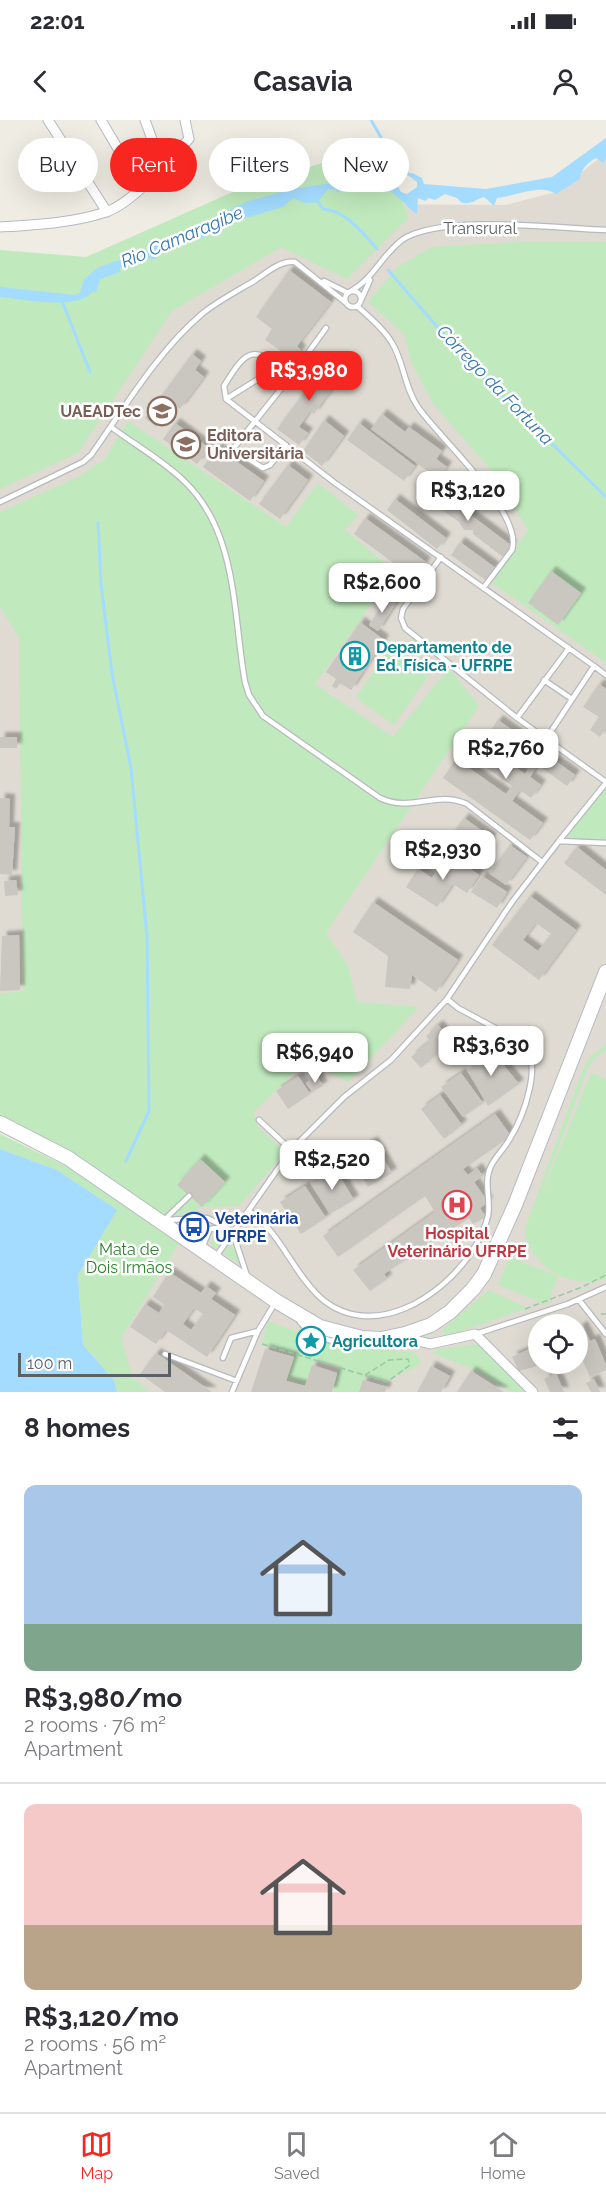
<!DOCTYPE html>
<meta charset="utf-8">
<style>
body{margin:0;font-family:Raleway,sans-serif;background:#f2f2f3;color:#2b2b33;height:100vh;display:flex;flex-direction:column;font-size:22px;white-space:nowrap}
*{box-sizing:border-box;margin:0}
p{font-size:20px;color:#7c7c81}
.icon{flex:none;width:33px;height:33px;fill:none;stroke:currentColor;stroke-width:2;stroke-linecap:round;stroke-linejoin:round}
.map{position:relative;height:1272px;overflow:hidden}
.side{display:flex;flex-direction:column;background:#fff;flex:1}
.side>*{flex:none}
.guide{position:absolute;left:18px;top:18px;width:570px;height:54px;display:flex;gap:12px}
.tools{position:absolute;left:528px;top:1194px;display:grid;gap:12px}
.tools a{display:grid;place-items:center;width:60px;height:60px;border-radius:50%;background:#fff;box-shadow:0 6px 24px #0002;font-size:30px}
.scale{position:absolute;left:18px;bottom:15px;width:153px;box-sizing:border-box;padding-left:6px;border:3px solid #5b6065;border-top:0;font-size:16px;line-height:21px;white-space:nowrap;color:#5b6065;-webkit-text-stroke:4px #fff;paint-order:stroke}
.price{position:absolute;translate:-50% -51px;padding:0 14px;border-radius:12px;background:#fff;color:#222;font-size:20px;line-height:39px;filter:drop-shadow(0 2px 3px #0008)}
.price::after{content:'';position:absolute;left:50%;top:36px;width:18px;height:14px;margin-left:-9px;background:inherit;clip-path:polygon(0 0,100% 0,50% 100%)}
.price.current{background:#f82620;color:#fff}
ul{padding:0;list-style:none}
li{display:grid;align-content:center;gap:12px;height:318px;padding:0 24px}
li+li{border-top:2px solid #e1e1e2}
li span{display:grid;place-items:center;height:186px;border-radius:12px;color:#555}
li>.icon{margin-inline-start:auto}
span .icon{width:108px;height:108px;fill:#fffc;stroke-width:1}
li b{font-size:26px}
h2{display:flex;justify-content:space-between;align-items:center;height:72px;padding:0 24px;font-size:26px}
.tag{padding:0 21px;border-radius:27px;background:#fff;box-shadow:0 6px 24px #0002;font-size:21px;line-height:54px}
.tag.current{background:#f82620;color:#fff}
.status{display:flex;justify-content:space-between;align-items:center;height:42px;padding:0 30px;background:#fff;direction:ltr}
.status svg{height:16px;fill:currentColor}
header{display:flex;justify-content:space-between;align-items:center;height:78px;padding:0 24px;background:#fff;font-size:27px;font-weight:700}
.menu{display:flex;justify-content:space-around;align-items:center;height:84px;border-top:2px solid #e1e1e2;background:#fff;font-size:16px;color:#7c7c81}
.menu a{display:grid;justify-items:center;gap:3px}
.menu .current{color:#f82620}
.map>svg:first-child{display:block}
</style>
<div class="status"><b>22:01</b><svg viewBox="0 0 49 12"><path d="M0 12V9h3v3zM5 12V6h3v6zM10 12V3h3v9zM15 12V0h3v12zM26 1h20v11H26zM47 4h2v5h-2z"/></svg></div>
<header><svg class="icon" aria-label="back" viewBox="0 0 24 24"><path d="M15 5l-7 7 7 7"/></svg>Casavia<svg class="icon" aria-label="person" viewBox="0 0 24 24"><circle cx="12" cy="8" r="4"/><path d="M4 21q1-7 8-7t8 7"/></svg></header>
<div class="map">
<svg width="606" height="1272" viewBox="0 0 606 1272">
<defs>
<filter id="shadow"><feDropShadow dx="5" dy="-5" stdDeviation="1.5" flood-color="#0004"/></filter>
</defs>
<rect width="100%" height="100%" fill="#efece3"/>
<path fill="#dfdbd2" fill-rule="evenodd" d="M606,33V1272H133L80,1156L133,1082L0,1003V180L372,84L505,85L556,72ZM538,1204H578V1244H538Z"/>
<path fill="#c0e9bd" d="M378,25L409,97L347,159L281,127L172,191L78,333L0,369V130L86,137L235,71Z
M519,122H606V543L492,463L528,410L491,350L434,285L411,242L405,215L368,182L396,148L432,127Z
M128,301L286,407L318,363L358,395L345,410L394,451L411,461L398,482L380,472L315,564L393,617L449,548L479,586L326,813L348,846L357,882L419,887L348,962L307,940L253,993L258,1007L285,1032L239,1086L202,1087L163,1101L0,997V873L23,872L19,517L0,487V392L78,357L105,339Z
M391,525L430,553L394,605L356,578Z
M606,661V724L559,720Z
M606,924V930L593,940L588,948L536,1088L591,953L606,959V1159C570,1169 528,1148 525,1108L581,954L588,939Z
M0,1014L68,1047L179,1123L121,1218L133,1258L150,1272H117L114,1260L83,1225L78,1155L116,1090L57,1050L0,1029Z
M220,1109L225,1111L222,1126L212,1128L211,1121L214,1112Z
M231,1123L241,1145L223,1133Z
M510,1137L558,1156L547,1185L498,1165Z
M489,1170L528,1188L444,1217V1208Z
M268,1201L331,1224L416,1233L421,1243C410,1253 398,1251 387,1262L365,1256L360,1272H332L340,1247L314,1240L305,1264L287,1258L295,1234L262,1224Z
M479,1224L529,1272H511L468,1247L432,1233L438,1229Z"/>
<path fill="#a3dcff" d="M606,18V39L603,43L596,38C588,42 580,50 580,59L556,74C540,63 516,76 497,78L494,86L484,77C475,80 473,84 462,83L457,78L445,74L435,80L429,78L425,81L418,78L417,94C406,88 384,57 369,65C367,67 365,70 362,72L357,67L346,66L338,73L336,69H328L318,82L305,83L293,78L283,87L235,101L198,120L177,125L170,130L162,129L155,139L138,138L133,143L128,141L120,148V152L100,159L96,172L93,171C79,191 22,179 0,177V167L75,175L80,173L84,159L99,147L145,131L246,82L291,69L347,61H371L381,58L396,63L401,72L407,74L417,67V62L407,54L412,53L422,58L424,64L486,69L552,57Z
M0,1029L57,1050L117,1090L78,1155L83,1225L114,1260L117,1272H0Z"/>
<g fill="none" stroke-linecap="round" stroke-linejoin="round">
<path stroke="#a3dcff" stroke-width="3" d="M371,0L382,19L403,36V51L410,55
M316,79L323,89C345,90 363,113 377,129
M388,150L459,232L606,377
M62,181L90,252
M98,403L101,464L112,554L131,648L147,817L149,991L126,1041"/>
</g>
<path fill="#cac6c0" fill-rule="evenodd" filter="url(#shadow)" d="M289,150L331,182L297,226L301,230L294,240L265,220L272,209L256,197Z
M192,234L201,241L195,250L204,257L180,289L173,284L156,307L145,298Z
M329,238L342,248L328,266L332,270L323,281L314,294L310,291L299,307L308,313L299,325L277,309Z
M382,294L405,312L409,307L442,331L436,339L447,347L438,359L371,309Z
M324,300L344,316L322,346L303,331Z
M175,303L209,328L197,344L163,319Z
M359,303L415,346L404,361L347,320Z
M217,328L264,361L250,381L203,347Z
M288,345L308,360L280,399L259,384Z
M432,366L512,426L503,437L473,414V410H464L459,402L424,377Z
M395,379L446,418L437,429L387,390Z
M365,398L426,442L414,458L354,414Z
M460,422L497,449L488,462L451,435Z
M551,451L581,473L558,505L528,483Z
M387,478L396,483L378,511L369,505Z
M360,502L384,520L351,570L340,563L336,569L332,566L336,559L326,552Z
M599,564L606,569V608L600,617L590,610L599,597L583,587Z
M498,600L575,655L567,666L538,645L530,657L541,665L531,678L520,670L512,681L543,703L530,720L443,658L456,639L506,674L512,666L466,633L477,620L525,654L534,640L491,610Z
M0,617H17V628H0Z
M0,678L10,679L9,707H15L12,755L0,754Z
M464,698L492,718L475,742L447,721Z
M510,725L527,737L506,765L489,753Z
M577,727L606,750V775L564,743Z
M448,734L479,755L467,773L453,764L437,787L406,767L418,749L432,758Z
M482,756L507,772L497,788L471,772Z
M16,760L18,775L5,776L4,761Z
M530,776L576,810L539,860L492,825ZM536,803L551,814L538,831L523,820Z
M373,782L458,840L436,872L412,855L410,869L385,867L388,836L353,812Z
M19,815L20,870L0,871L2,816Z
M438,905L452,921L421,948L411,937L430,921L426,916Z
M486,932L489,935L493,932L519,964L488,986L467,950L473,946L470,942Z
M461,953L483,983L463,997L441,967Z
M298,956L310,974L288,989L276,971Z
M317,956L323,966L312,972L306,963Z
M440,975L462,1005L444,1019L421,989Z
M495,994L511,1016L463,1049L468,1055L477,1048L483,1056L474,1062L488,1082L480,1088L486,1097L473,1104L469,1098L384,1154L387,1159L370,1171L353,1150L435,1092L425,1076L338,1137L323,1116Z
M373,1021L392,1053L368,1067L349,1036Z
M200,1039L225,1062L202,1087L177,1065Z
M334,1047L354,1080L330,1094L310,1062Z
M305,1066L326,1098L301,1114L280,1082Z
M169,1152L201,1173L206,1166L216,1173L211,1179L235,1195L207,1237L166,1210L156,1224L130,1207L145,1184L159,1193L164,1185L153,1177ZM194,1188L203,1194L191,1210L183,1204Z
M583,1206L590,1221L595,1219L606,1245V1250L590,1257L581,1237L587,1235L583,1224L578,1226V1208Z
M538,1225V1244H545L519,1251L512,1237Z
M265,1229L294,1237L286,1261L305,1266L312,1245L337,1253L332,1272H251Z
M156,1233L212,1272H165L140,1254Z
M431,1246L450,1256L441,1272H417Z
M471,1251L504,1272H457Z
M556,1253L564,1272H550L544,1259Z
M594,1259L600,1272H591L586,1263Z
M363,1260L387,1267L385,1272H359Z"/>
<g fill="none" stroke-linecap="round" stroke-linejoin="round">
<g stroke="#b6babe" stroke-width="7">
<path id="service" d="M324,161L348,173
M351,171C373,159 382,135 402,120C440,94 558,108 606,110
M345 179a8 8 0 1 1 16 0a8 8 0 1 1-16 0Z
M361,180L370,160
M357,186C369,197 384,209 392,223C404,242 404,267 418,287C438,317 524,393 512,430L484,467
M326,208L292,255C254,228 250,223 224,266L226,279L335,363L594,546L546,619
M226,279L279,246
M111,307C135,325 164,341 185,362C238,413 233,495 245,562L249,575L263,596L380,678C412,693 435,670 467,684L542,742
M286,325L270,345L263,348L233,329L292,255
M0,382L83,342L91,335C125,287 157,232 203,193C218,181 237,171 254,161C265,154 280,140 295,142L345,182
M441,437L403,489L401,498L405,508L517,598L606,662
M594,546L606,555
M544,560L572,579
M517,598L569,528
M559,721L606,663
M259,1000L291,1030
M249,1091C294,1121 301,1193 366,1196C418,1198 476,1145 488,1096C491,1080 483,1061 491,1046C495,1037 504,1029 509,1020C523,998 544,943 523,923L458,888L447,879
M165,1100L207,1098L224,1106
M163,1101L189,1076
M202,1128L210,1109L225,1107L233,1113L247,1156
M215,1138L291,1030L344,977L391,940L447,879L512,782L559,721L606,723
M579,1180L606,1214
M300,1202C315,1220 341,1225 363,1224
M476,1214L568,1184L606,1167
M165,1234L237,1261
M223,1238L231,1218L258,1211
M232,1272L258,1211L275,1183"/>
</g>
<g stroke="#b6babe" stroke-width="11">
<path id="minor" d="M48,0L107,92
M101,0L141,68
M145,0L162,47
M0,107C34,105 73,103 106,92C133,83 169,40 189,19L185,0
M400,1216L430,1224L475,1214L533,1272"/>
</g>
<g stroke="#b7bbc1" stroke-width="16">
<path id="secondary" d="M0,1003L68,1038L276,1181L320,1207L362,1218L381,1219L405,1214L431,1205L450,1192L473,1169L484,1154L515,1085L606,852"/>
</g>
<path stroke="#95cba2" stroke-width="1.5" stroke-dasharray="6 3" stroke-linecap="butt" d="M525,1189L582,1167L606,1155
M601,1194H606
M262,1224L387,1262L410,1245L408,1239L389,1240L365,1255"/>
<use href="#service" stroke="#fff" stroke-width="4.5"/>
<use href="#minor" stroke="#fff" stroke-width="9"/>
<use href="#secondary" stroke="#fff" stroke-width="14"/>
</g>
<defs>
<g id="university-ring" transform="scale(1.5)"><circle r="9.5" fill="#fff" stroke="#8d6e63" stroke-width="1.5"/><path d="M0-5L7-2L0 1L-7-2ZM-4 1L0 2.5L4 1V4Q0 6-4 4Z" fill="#8d6e63"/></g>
<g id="building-ring" transform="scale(1.5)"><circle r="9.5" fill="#fff" stroke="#0f9aa8" stroke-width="1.5"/><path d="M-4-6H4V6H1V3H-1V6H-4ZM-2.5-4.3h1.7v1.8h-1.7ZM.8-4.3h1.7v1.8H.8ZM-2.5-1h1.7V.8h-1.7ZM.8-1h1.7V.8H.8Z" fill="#0f9aa8"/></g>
<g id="hospital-ring" transform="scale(1.5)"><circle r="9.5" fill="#fff" stroke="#e0444e" stroke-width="1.5"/><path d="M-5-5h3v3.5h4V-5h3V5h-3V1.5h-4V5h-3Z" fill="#e0444e"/></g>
<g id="bus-ring" transform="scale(1.5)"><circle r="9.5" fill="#fff" stroke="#1a4fb4" stroke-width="1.5"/><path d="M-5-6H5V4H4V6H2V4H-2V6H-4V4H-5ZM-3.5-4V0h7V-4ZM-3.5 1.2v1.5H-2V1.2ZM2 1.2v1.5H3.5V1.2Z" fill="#1a4fb4"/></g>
<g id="sight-ring" transform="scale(1.5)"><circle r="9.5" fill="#fff" stroke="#0f9aa8" stroke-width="1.5"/><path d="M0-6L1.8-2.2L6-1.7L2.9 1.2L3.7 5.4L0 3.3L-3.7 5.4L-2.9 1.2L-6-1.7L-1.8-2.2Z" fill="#0f9aa8"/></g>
</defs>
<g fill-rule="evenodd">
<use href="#university-ring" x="162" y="291"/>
<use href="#university-ring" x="186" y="324"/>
<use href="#building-ring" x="355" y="536"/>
<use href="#hospital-ring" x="457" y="1085"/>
<use href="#bus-ring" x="194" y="1107"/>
<use href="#sight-ring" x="311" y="1221"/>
</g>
<g text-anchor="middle" stroke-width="5" stroke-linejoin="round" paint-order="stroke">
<g font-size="16" fill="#5b6065" stroke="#fff">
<text x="480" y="114">Transrural</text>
</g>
<g font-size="16" font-weight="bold" fill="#785e54" stroke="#fff" text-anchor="end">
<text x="141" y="297">UAEADTec</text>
<text x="207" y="321" text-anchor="start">Editora<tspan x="207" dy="18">Universitária</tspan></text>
</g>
<g font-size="16" font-weight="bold" fill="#0d838f" stroke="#fff" text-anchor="start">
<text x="376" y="533">Departamento de<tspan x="376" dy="18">Ed. Física - UFRPE</tspan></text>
<text x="332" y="1227">Agricultora</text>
</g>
<g font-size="16" font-weight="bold" fill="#164399" stroke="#fff" text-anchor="start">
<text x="215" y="1104">Veterinária<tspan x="215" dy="18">UFRPE</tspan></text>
</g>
<g font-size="16" font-weight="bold" fill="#be3a42" stroke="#fff">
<text x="457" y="1119">Hospital<tspan x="457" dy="18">Veterinário UFRPE</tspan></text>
</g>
<g font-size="16" fill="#2d832d" stroke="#fff">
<text x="129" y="1135">Mata de<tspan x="129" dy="18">Dois Irmãos</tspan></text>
</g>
<g font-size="18" font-style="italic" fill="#3578b1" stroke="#fff">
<text transform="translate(182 117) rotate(-23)" y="6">Rio Camaragibe</text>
<text transform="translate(495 265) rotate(46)" y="6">Córrego da Fortuna</text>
</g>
</g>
</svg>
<div class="tools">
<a><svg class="icon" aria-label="locate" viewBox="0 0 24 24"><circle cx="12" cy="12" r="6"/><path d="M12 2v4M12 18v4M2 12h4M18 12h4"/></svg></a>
</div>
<div class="scale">100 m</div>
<b class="price current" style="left:309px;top:282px">R$3,980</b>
<b class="price" style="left:468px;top:402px">R$3,120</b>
<b class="price" style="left:382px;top:494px">R$2,600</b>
<b class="price" style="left:506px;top:660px">R$2,760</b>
<b class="price" style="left:443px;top:761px">R$2,930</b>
<b class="price" style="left:491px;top:957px">R$3,630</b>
<b class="price" style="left:315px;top:964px">R$6,940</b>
<b class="price" style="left:332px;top:1071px">R$2,520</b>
<div class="guide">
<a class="tag">Buy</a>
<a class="tag current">Rent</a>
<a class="tag">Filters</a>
<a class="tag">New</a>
</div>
</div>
<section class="side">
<h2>8 homes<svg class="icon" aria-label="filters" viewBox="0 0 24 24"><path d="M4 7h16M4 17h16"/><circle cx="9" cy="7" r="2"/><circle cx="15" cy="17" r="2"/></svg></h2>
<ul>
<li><span style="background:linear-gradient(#a9c7e8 75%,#7fa58c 0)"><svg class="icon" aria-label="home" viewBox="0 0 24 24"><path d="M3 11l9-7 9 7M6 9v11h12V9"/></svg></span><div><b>R$3,980/mo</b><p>2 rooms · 76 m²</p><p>Apartment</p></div></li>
<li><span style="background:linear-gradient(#f6c9c9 65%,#b9a48a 0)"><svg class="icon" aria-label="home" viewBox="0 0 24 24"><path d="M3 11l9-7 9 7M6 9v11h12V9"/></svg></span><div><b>R$3,120/mo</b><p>2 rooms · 56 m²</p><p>Apartment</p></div></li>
</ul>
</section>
<nav class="menu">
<a class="current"><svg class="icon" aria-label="map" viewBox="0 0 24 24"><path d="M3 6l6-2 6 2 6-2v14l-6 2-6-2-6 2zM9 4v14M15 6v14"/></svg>Map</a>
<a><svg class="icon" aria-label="saved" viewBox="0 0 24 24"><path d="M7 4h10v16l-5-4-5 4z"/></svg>Saved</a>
<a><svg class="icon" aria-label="home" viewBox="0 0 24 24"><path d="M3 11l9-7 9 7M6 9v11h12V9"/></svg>Home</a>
</nav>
